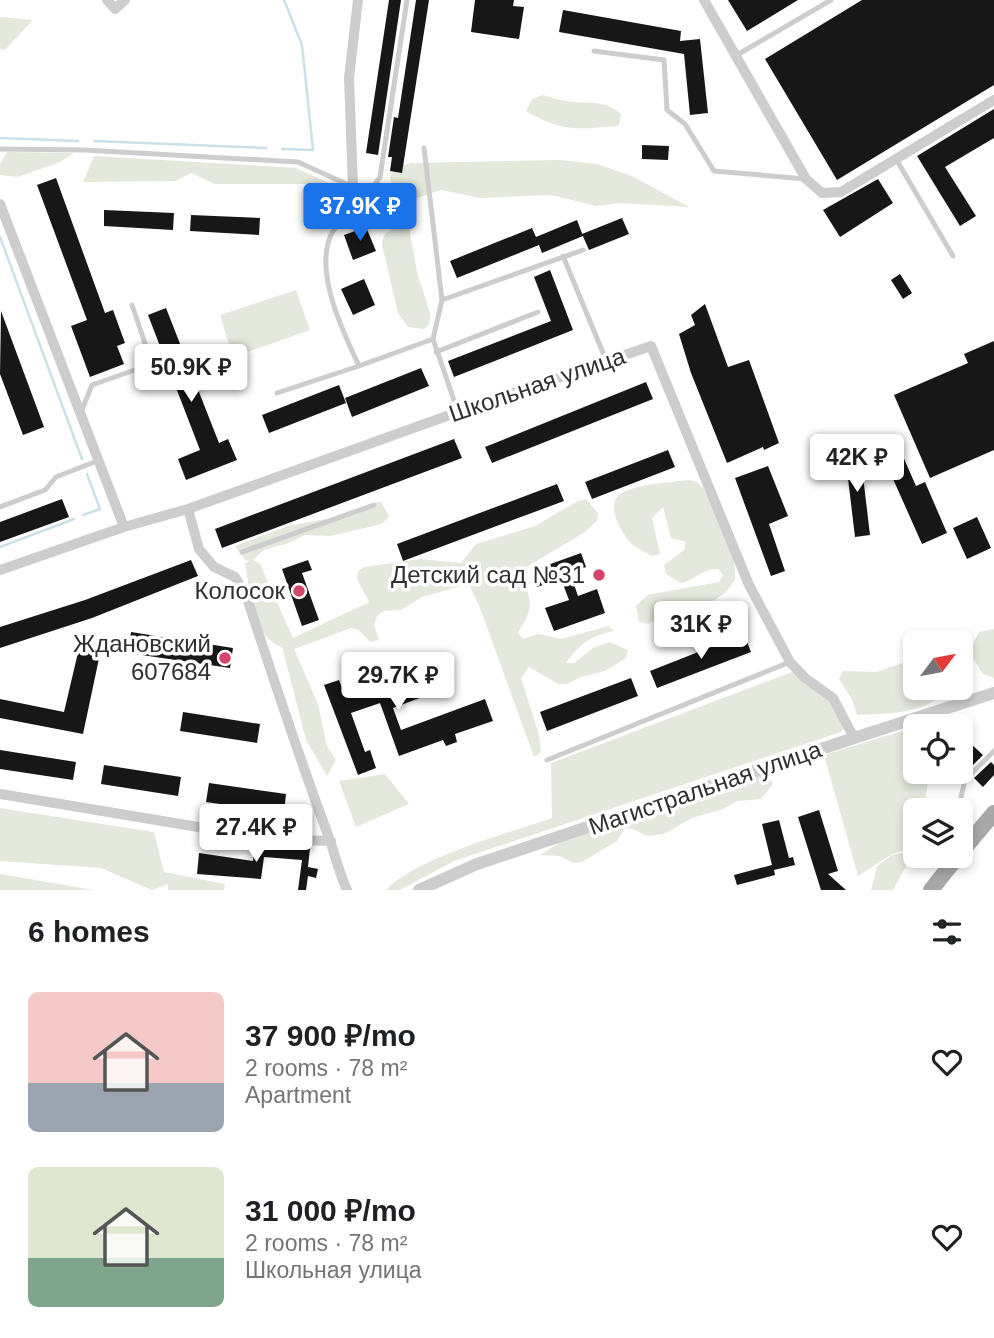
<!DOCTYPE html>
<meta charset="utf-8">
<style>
body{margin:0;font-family:Arial,sans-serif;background:#f6f6f6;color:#202124;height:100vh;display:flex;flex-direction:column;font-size:26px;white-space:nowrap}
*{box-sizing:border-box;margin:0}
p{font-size:23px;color:#757577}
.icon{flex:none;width:38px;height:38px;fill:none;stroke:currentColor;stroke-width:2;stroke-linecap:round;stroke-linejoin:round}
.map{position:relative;height:890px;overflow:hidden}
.details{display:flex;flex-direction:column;background:#fff;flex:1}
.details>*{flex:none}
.needle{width:46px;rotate:58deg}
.controls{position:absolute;left:903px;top:630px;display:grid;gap:14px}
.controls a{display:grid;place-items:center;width:70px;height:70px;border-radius:10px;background:#fff;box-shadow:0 4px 10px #0003;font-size:35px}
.price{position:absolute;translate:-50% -60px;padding:0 16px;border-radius:7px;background:#fff;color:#222;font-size:23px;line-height:46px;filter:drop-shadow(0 2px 4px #0008)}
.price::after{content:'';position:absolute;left:50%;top:42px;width:21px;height:16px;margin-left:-10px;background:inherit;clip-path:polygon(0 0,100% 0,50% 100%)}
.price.on{background:#1a73e8;color:#fff}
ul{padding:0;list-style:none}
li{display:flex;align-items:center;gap:21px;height:175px;padding:0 28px}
li span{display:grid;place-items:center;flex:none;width:196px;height:140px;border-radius:10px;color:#555}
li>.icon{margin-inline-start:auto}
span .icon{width:84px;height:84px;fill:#fffc;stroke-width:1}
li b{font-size:30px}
h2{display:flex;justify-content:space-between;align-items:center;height:84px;padding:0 28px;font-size:30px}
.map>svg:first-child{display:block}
</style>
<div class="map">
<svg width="994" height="890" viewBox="0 0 994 890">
<rect width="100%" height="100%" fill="#fff"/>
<path fill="#e5e8dc" d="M0,17L33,20L5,50L0,49Z
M543,95C551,97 558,100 566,101C588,105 603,98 621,114L619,126C577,129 564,133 526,111L532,99Z
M7,152L74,153L60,162L18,177L0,175V164Z
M94,156L296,168L331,184H215L191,173L176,181L83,182Z
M560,160L597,164L632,176L689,207L620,203L597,206L551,195L480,198L441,190L402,203L394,192L390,177L395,168L411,163Z
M402,223L409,228L417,272L430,313V323L424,329L408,327L398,313L382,245C383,232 391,229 402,223Z
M296,290L310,330L233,357L220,315Z
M689,480L697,482L704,489L734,554L735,580L725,593L710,603L670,613L648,624L639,622L636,606L647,595L719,582L723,575L718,569C703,568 694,581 680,583L666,574L664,565L684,550L686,542L671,538L663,507L652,518L660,554L652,556C646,553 639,549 633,545C623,536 606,508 618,496C630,484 673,482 689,480Z
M586,499L598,513L597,521L585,532L525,568C522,583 533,597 529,611C527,618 522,626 518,633L523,639L538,634L562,639L608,626L614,631C591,636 580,643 566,663H574L593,648L609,642L628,650L626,658L605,671L581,677L566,684H558L529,667L521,678L539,735L541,752L534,757L480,608L470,587L462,586L422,597L401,610L384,611L377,616L374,625L379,640L370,642L359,630L351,628L294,649L318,704L327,746L336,760L327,776L306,740L282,647C252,638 250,589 245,563L250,561L245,560L235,546L288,526L353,514C364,511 369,502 381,502L389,516L382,524L330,536L305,535L289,543L264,550L253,560L260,564L293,638L369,602L357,579L358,571L364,567L420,559L461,563L476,544L535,526L578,501Z
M994,629V678L983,674L969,652L979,632Z
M915,659V688H946C932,714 884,714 857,715L852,700L839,679L843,671L876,672Z
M792,672L830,699L845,726L841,732L454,861L400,890H386C415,858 509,833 552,818L551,763Z
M915,727V742L911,749V772H930L923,810H915V844L912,848L892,854L858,876L824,755Z
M767,772L773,784L761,799L737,801L723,809L692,818L664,834L647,836L633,829L625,828L617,841L582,862L574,863L559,856L540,855L565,839Z
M385,774L409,804L356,827L339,781Z
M0,808L154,832L164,872L225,884L224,890H168V884L152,890L101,868L0,861Z
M915,850L893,890H871L877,866L892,855Z
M0,874L94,890H0Z"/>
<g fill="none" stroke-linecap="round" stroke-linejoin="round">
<path stroke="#cae2e7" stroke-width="2.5" d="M0,138L78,141
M94,141L266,148
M282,149L313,150L302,45L284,0
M0,237L82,459
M83,515L100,509L87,474
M0,547L74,519"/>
</g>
<path fill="#171717" d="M389,0H401L378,155L366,153Z
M416,0H429L402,173L390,171L392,157H388L394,117L398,118Z
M475,0H514L513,6L524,7L519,39L471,32Z
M728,0H798L747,31Z
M862,0H994V85L837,180L765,59Z
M563,10L681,31L680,41L700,39L708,113L690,115L684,54L559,32Z
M994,109V138L945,167L976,216L960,226L917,156Z
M642,145L669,146L668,160L642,159Z
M56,178L105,313L113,310L125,343L117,346L124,364L90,377L71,326L87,320L37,185Z
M878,179L893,203L840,237L823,210Z
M104,210L174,213L173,230L104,226Z
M191,215L260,218L259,235L190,231Z
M622,218L629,234L589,250L582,234Z
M577,220L583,236L542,253L539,245L457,278L450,261L532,228L536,237Z
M366,227L376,251L353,260L344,235Z
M550,270L573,330L454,377L448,361L551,321L534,277Z
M900,274L912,293L903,299L891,280Z
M364,279L375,305L353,315L341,289Z
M705,304L728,367L749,360L779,443L764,450L763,447L727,463L691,373L679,334L695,325L691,315Z
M166,308L219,443L228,439L237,460L186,480L178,459L200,450L148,315Z
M1,311L44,427L23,435L0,374Z
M994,341V450L930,478L894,395L968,363L964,354Z
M421,368L429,386L352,417L345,398Z
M646,382L653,399L492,463L485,447Z
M339,385L346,403L269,433L262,415Z
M894,436L916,486L925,482L947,533L922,544L877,443Z
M454,439L462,458L222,548L215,529Z
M668,450L675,467L592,499L585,482Z
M860,451L870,535L855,537L845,453Z
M768,466L788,516L769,524L785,571L771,576L735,478Z
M557,484L564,501L403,561L397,544Z
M62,499L69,517L0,542V522Z
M977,517L991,548L967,559L953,528Z
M581,553L586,567L570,573L578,596L597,589L605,613L554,631L545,608L569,600L561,579L537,587L531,571Z
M191,560L198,576L92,618L0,648V627L85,600Z
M308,560L312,570L302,573L319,620L302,626L282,569Z
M131,632L233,648L230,668L128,653Z
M744,634L751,652L657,688L650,671Z
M80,644L101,649L83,734L0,718V699L64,712Z
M410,653L425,696L393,708L401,730L485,699L493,721L455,734L457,742L446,746L443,740L399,756L380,703L351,713L365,752L370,750L376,768L358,775L324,685L339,680L343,690L380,676L376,666Z
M631,678L638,696L547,731L540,712Z
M183,712L260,724L257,743L180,731Z
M961,728L973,739L970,743L983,755L966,772L961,767Z
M0,750L76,762L73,780L0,769Z
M991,762L994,765V775L983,787L974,778Z
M104,765L181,777L178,796L101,784Z
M209,783L286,794L284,813L206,802Z
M819,810L838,871L828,874L846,890H821L798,817Z
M779,820L789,858L793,857L795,865L774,870L775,875L737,885L734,875L772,865L762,824Z
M255,845L310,848L308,867L318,869L316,878L308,876L306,890H298L302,860L264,857L261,879L197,874L199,853L253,861Z"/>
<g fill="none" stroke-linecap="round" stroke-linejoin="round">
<path stroke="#cdcdcd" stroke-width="5" d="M594,51L664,60L667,110L685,124L714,171L806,179
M737,55L831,0
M424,148L442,300L433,339
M0,149L84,150L298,162L353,187L365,199C355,209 337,222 331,235C314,272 343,332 359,366L433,339L458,412
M896,159L953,256
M365,199L380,177L407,0
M563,256L606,360
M442,300L583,250
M436,352L538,312
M277,393L359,366
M81,412L92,385L152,364L132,305
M0,507L45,490L56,477L97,461
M242,552L374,505
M950,635L952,642
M961,675L968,701
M547,760L790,662
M958,810L965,780L994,751"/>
<path stroke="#cdcdcd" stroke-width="10" d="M107,0L115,9L125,0
M704,0L806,179L822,193L841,192L994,100
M353,187L349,78L358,0
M0,204L124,527
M188,509L199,549L214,567L235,577L246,595C271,672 296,748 324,824C333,846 337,868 347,890
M0,570L124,527L188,509L458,412L651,346L749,585L790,662L805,678L833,698L854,738
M0,794L270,839L331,841"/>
<path stroke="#cdcdcd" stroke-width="12" d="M419,890L477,864L854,738L994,693"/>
<path stroke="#a8a8a8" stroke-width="16" d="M961,852L994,813
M931,890L958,856"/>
</g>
<g fill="#d5446a" stroke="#fff" stroke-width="2.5">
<circle cx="599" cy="575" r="7"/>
<circle cx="299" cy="591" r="7"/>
<circle cx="225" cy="658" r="7"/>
</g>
<g text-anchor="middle" stroke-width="7" stroke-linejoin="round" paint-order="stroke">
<g font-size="24" fill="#303030" stroke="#fff">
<text transform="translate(537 385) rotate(-19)" y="8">Школьная улица</text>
<text transform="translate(705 788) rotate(-19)" y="8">Магистральная улица</text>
</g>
<g font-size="24" fill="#303030" stroke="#fff" text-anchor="end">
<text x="585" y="583">Детский сад №31</text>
<text x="285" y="599">Колосок</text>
<text x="211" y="652">Ждановский<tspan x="211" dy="28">607684</tspan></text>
</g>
</g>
</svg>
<div class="controls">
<a><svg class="needle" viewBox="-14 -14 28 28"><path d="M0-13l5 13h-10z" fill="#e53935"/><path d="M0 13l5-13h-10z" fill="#757577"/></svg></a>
<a><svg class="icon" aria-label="locate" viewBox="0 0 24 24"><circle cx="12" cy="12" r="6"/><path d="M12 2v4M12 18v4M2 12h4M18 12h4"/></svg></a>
<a><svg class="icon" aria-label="layers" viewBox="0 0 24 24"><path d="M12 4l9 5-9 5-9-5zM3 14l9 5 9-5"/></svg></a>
</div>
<b class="price on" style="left:360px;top:243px">37.9K ₽</b>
<b class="price" style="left:191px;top:404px">50.9K ₽</b>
<b class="price" style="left:857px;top:494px">42K ₽</b>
<b class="price" style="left:701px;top:661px">31K ₽</b>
<b class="price" style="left:398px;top:712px">29.7K ₽</b>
<b class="price" style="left:256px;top:864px">27.4K ₽</b>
</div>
<section class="details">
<h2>6 homes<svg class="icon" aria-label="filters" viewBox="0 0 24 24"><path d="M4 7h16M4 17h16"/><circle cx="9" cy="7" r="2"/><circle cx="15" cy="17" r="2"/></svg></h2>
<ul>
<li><span style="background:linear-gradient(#f6c9c9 65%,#9aa5b1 0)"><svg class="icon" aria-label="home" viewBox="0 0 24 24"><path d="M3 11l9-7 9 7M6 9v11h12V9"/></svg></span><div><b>37 900 ₽/mo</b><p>2 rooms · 78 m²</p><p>Apartment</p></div><svg class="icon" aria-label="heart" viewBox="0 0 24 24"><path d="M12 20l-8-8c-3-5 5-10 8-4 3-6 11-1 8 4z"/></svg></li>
<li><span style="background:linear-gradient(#dfe7d0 65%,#7fa58c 0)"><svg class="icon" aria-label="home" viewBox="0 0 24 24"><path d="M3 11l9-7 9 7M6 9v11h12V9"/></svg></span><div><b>31 000 ₽/mo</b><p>2 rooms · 78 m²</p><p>Школьная улица</p></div><svg class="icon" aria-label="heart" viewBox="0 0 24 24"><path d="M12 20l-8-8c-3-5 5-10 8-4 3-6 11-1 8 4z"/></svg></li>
</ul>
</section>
